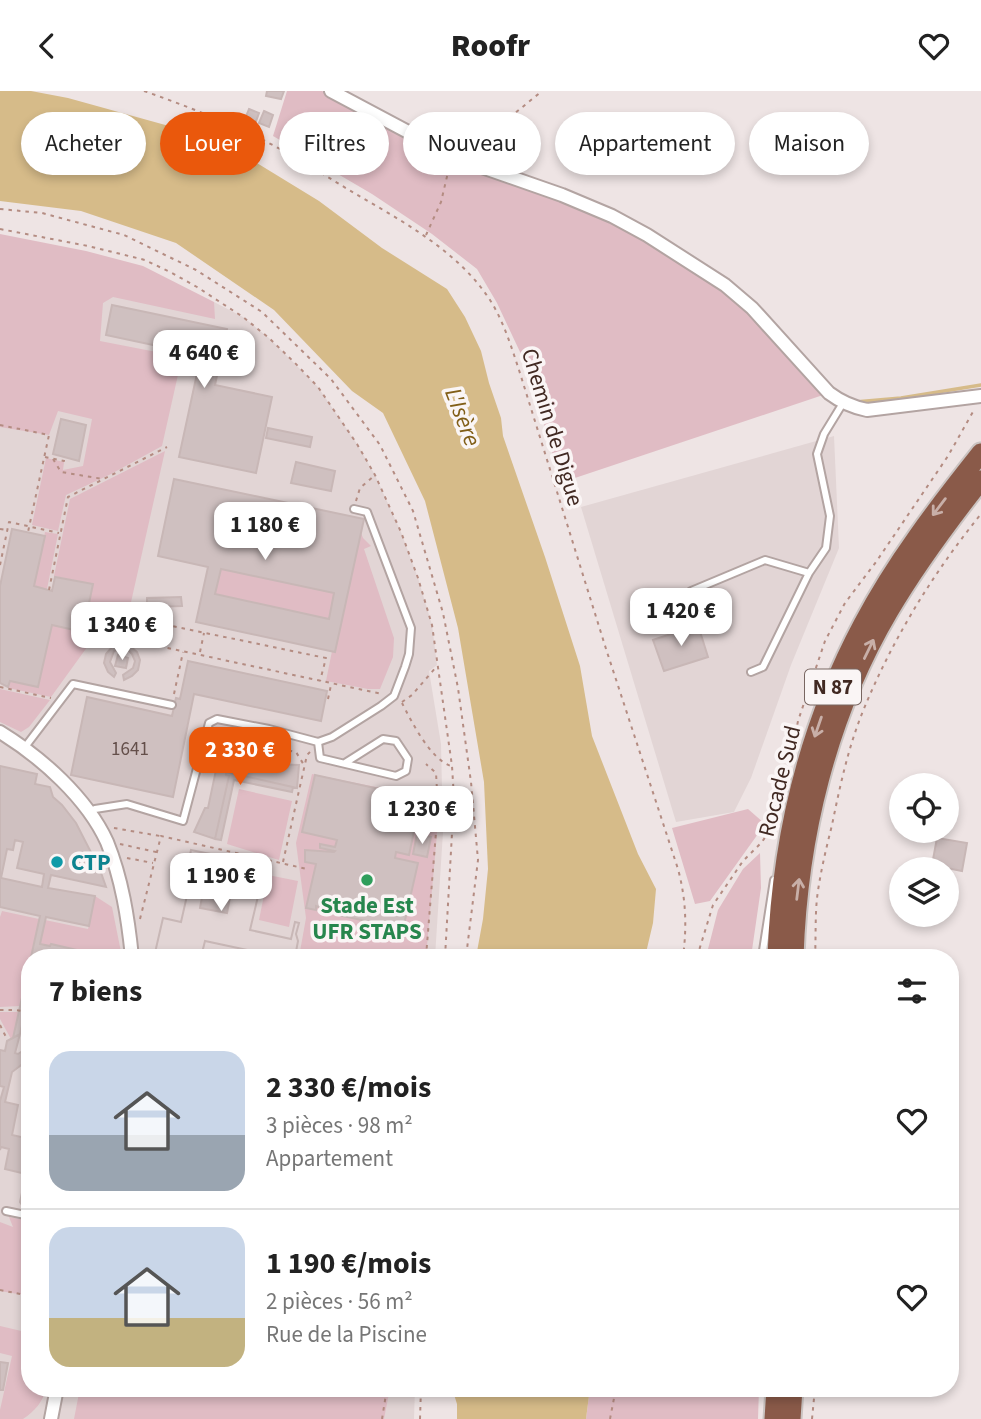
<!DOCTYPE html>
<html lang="fr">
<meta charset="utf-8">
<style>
body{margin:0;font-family:"Source Sans 3",sans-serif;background:#f6f6f6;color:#222;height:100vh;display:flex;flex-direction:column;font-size:26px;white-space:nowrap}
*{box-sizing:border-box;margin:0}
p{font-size:23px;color:#767676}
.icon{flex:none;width:38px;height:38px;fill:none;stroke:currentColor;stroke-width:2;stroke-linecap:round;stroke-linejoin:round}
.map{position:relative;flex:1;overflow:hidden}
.side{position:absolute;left:21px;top:858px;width:938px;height:448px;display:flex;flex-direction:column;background:#fff;border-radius:28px;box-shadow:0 4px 10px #0003}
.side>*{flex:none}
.guide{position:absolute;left:21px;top:21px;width:940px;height:63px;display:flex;gap:14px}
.buttons{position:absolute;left:889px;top:682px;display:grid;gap:14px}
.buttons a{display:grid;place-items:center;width:70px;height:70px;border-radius:50%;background:#fff;box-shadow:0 4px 10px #0003;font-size:35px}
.price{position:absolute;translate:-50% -60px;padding:0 16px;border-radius:14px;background:#fff;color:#222;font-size:23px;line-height:46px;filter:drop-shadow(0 2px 4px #0008)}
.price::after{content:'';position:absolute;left:50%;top:42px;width:21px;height:16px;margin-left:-10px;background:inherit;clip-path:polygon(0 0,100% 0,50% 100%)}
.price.selected{background:#ea580c;color:#fff}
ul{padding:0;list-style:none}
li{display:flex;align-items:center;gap:21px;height:175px;padding:0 28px}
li+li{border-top:2px solid #e0e0e0}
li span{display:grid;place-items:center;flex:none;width:196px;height:140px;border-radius:21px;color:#555}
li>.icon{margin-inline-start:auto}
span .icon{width:84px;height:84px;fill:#fffc;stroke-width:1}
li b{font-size:30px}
h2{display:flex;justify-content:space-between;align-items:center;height:84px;padding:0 28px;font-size:30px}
.pill{padding:0 24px;border-radius:32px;background:#fff;box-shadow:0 4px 10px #0003;font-size:24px;line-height:63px}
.pill.selected{background:#ea580c;color:#fff}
header{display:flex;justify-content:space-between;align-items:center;height:91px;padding:0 28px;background:#fff;font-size:32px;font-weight:800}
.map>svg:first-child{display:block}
</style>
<header><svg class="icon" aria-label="back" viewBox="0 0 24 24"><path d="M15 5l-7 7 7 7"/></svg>Roofr<svg class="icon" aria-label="heart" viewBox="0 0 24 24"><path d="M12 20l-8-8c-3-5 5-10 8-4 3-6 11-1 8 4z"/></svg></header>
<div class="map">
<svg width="981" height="1328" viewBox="0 0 981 1328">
<rect width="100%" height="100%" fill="#eee4e4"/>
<path fill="#e2d5d5" d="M0,148L214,215V211L243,226L269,247L318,296L357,353L375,384L401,441L418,487L432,534L437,574L429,580L441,653L443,741L435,866H30V1297H415L414,1328H0Z
M834,345L839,457L791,574L751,687L734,721L676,731L581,416Z"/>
<path fill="#e0bcc4" d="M287,0H322L420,47L562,104L725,194L829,302L563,391L554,368L529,280L497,212L477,178L432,143L372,103L273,45Z
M0,143L86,160L143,175L214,211L215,228L113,206L103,212L100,250L182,266L162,355L111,383L66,404L58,440L32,434L46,367L64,371L63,379L83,375L92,328L58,320L49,344L0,336Z
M165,360L129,520L89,512L93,493L54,485L70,408Z
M45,441L58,443L47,498L34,495Z
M361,442L363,447L371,455L364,458L394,547L393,566L380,598H368L326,590L332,560L335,561Z
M221,478L334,502L329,528L215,503Z
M88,520L101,523L106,526V530L51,606L8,597L10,590L38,596L52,534L83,541Z
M0,598L50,609L29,636L21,641L0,631Z
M312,683L440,709L426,866H299L306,827L296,752Z
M239,698L292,710L279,769L227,753Z
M748,718L765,733L710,810L695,813L672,737Z
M760,762L761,797L751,866H706L718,819L743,778Z
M268,784L298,790L289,836L259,829Z
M95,805L112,816L122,866H76L77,859L51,853L50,855L40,853L45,829L88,838Z
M2,820L39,828L20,915L0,916V826Z
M0,921H19L13,947L11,948L0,928Z
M9,1126L30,1130V1205L0,1200V1131L13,1136Z
M0,1235L30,1242V1297H46C43,1311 35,1320 23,1328H0V1319L12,1265L0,1262Z
M80,1297H390L384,1328H74Z
M590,1297H759L758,1328H586Z"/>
<path fill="#d6bb89" d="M0,0H31L68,7L187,40L247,66L319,110L382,157L447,198L465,226L481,260L489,292L501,327L503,345L545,466L580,575L592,645L638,763L656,798L653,832L645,866H476L483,828L488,778L484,691L458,537L425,410L383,322L352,300L274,219L176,152L81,120L0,110Z
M452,1297H590L586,1328H457V1313Z"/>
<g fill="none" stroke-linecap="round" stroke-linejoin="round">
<path stroke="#d6bb89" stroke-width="3.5" d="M855,311L901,307L981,294"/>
</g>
<path fill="#cfc0c0" stroke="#c8b7b6" stroke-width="2" fill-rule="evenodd" d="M267,0H284L281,8L266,5Z
M249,18L259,22L255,33L245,28Z
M264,20L273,24L269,36L259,32Z
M112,214L227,238L215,294L272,306L256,382L179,366L201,264L195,263L194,266L185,264L186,261L106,244Z
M61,328L86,334L79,370L53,363Z
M268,337L312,346L310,356L266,347Z
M296,371L335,380L331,400L291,392Z
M174,388L364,428L335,561L196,531L208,476L158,465ZM221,478L334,502L329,528L215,503Z
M12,438L45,445L34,495L52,500L55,486L93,493L83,541L52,534L38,596L10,590L8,596L0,592V495Z
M181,506L182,515L147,516V507Z
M698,534L708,566L664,580L653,549Z
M119,553L120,558L114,560L110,571L116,582L114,586L108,581L104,572L106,563L112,556Z
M130,555L137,561L140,569L138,579L132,585L124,589L123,584L133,577L135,570L132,563L128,559Z
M118,564L128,567L126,577L115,575Z
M188,570L327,600L321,630L194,603L173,706L71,684L87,606L172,625L176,607L180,608Z
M219,665L268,677V673L299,674L297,697L226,681V684L229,685L215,748L194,741L205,717H208Z
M0,675L37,683L35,693L50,696L53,706L62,714L76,732L100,779L106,796L51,784L48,797L95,805L89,835L46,826L40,853L50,855L51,853L77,859L76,866H31L40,825L0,816ZM15,749L23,751L17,777L44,783L42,796L1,787L7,758L13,759Z
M226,681L293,696L292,701L234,689L221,749L215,748L229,685L226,684Z
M315,684L421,707L409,764L396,761L395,767L418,772L403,838L320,820L321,817L316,815V819L306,817L316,773L305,771V759L334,761L335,760L320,757V753L335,756L337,749L302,741Z
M417,743L431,746L427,766L413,763Z
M937,747L967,752L962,780L932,774Z
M191,759L255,772L254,777L264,780L250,839L291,848L295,831L299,832L296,843L298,850L295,866H250L252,860L205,850L201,866H154L163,827L181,831L196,765L190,764ZM205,790L232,796L227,822L200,817Z
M191,759L255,772L254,777L264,780L250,839L291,848L295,831L299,832L296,843L298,850L295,866H250L252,860L205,850L201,866H154L163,827L181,831L196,765L190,764Z
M27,884L30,885V898L20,943L13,947Z
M20,943L15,962L18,963L30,955V981L24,972L12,981L5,1011L18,1014L12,1044L30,1048V1115L22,1114L20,1111L26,1083L5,1078L9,1058L1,1056L0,1059V1010L4,996L0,995V959L5,960L7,950Z
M0,1271L8,1272L3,1299H0Z"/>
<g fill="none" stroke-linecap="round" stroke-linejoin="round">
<g stroke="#b3a4a2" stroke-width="10">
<path id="service" d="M691,500L765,469L809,482L826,457L830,425L817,363L824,343L843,312
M751,581L763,576L809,482
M318,651L320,667L396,685L406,680L408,668L396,650L383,648L345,672
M25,656L73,593L172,614
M89,722L95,718L127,713L183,730L209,632L217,628L269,638L318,651L332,646L381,615L394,605L405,576L409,563L411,537L367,421L354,418
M762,866L774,789
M6,1120L30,1125"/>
</g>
<g stroke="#b3a4a2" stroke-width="16">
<path id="minor" d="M331,0L459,68L562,104L612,125L647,144L725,194L752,217L829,302C841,311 852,316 867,319L981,305
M0,641C41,666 87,707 107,751C122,788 128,827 132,866
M51,1328L57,1297"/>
</g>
<g stroke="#cac3c1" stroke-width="23">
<path id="trunk" d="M777,866C781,750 808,636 863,533C895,472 938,416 981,362
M794,866C798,746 827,625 889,520C916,474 948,431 981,389
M774,1328L776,1297
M791,1328L793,1297"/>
</g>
<path stroke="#b48c82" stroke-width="2" stroke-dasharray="3.5 5" stroke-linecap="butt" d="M144,0C181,13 217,27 253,44C288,61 321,82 354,102C402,130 456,159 488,206C503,228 511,255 519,279L607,561L678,778C686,808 687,835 683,866
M470,59L542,0
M0,118L42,122L124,144L196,179L262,221L331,288L380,354L413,420L443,522L458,597L471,691L478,769L466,866
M0,138L88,155L145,169L172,182L197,196L243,226L269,247L295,272L318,296L357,353L375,384L401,441L418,487L432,534L452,675L454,707L445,866
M426,144L441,111L449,77
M0,334L49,344L28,441
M45,366L64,370V367
M53,368L61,381L103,388
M356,410L360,397L375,384
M0,438L6,439
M0,474L9,431L59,442
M49,499L68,406L167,356
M90,518L326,567L320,590
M94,520L102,545
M126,548L382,603
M200,561L204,542
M0,596L51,607
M174,603L183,561
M328,608L331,594
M402,611L412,604L437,575
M402,612C411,630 431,669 451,675
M214,643L296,661L304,674
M791,667L798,630L825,550L845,512L876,471L948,365L974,319
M114,737L160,745
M120,753L156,761
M127,767L153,772
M283,771L307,664L310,661
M140,828L161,745L307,778
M426,866L438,716L436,682L426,673
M697,866L713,814L743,770L762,751L775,731L780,709
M815,866C816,847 815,827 817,807C820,783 826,758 832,734C840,695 848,657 863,620C892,549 933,482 981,423
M0,919H16L30,921
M0,934L6,946
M0,1199L30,1205
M382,1328L387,1297
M420,1328L421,1297
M610,1328L616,1297
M812,1328L815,1297"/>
<use href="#service" stroke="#fff" stroke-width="6"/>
<use href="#minor" stroke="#fff" stroke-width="12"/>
<use href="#trunk" stroke="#8a5a49" stroke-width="19"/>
</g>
<defs><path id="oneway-shaft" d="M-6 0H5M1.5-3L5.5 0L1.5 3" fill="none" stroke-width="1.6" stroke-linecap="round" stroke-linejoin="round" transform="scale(1.75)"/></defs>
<g stroke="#c8afa8">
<use href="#oneway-shaft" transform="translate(939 416) rotate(127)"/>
<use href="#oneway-shaft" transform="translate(869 558) rotate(-64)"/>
<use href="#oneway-shaft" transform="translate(818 636) rotate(109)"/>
<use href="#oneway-shaft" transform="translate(798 798) rotate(-83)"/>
</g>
<circle fill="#0f9aa8" stroke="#faf5f5" stroke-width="2.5" cx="57" cy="771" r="7"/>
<circle fill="#2e9e5b" stroke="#faf5f5" stroke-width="2.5" cx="367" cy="789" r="7"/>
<g text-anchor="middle" stroke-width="7" stroke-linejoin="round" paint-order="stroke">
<g font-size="19" fill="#644f4a">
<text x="130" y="664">1641</text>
</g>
<rect fill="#faf5f5" stroke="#786661" stroke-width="2" x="805" y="578.5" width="56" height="35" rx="5"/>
<g font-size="21" font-weight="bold" fill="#412922">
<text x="833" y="603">N 87</text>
</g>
<g font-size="23" fill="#412922" stroke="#faf5f5">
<text transform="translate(553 336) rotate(73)" y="8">Chemin de Digue</text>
<text transform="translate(779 690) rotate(-76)" y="8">Rocade Sud</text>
</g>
<g font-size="23" font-weight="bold" fill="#0d838f" stroke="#faf5f5" text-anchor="start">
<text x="71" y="779">CTP</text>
</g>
<g font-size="23" font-weight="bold" fill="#27864d" stroke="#faf5f5">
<text x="367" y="822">Stade Est<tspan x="367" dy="26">UFR STAPS</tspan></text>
</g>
<g font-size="24" font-style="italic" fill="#815e17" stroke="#faf5f5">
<text transform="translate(463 326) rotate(69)" y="8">L'Isère</text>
</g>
</g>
</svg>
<div class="buttons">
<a><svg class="icon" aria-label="locate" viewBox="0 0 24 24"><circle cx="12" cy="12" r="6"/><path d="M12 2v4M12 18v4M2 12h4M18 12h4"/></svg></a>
<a><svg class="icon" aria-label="layers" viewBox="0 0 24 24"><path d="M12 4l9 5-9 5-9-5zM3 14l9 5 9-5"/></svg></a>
</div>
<b class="price" style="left:204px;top:299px">4 640 €</b>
<b class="price" style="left:265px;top:471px">1 180 €</b>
<b class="price" style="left:681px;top:557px">1 420 €</b>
<b class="price" style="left:122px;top:571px">1 340 €</b>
<b class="price selected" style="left:240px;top:696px">2 330 €</b>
<b class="price" style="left:422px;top:755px">1 230 €</b>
<b class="price" style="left:221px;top:822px">1 190 €</b>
<div class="guide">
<a class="pill">Acheter</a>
<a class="pill selected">Louer</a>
<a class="pill">Filtres</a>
<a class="pill">Nouveau</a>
<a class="pill">Appartement</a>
<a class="pill">Maison</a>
</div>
<section class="side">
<h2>7 biens<svg class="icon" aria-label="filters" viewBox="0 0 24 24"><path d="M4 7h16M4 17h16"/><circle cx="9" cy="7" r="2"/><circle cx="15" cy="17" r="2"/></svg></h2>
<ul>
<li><span style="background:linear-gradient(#c9d6e8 60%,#9aa5b1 0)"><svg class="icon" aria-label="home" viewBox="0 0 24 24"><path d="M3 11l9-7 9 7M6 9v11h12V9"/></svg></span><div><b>2 330 €/mois</b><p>3 pièces · 98 m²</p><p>Appartement</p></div><svg class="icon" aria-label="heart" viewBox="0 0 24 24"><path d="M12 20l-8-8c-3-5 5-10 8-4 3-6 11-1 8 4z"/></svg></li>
<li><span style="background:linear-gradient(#c9d6e8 65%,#c2b280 0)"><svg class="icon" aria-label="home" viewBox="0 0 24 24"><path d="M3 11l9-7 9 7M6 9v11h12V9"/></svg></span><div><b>1 190 €/mois</b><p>2 pièces · 56 m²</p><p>Rue de la Piscine</p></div><svg class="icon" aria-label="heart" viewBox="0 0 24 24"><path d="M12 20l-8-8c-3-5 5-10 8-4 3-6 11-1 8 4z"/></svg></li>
</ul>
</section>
</div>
